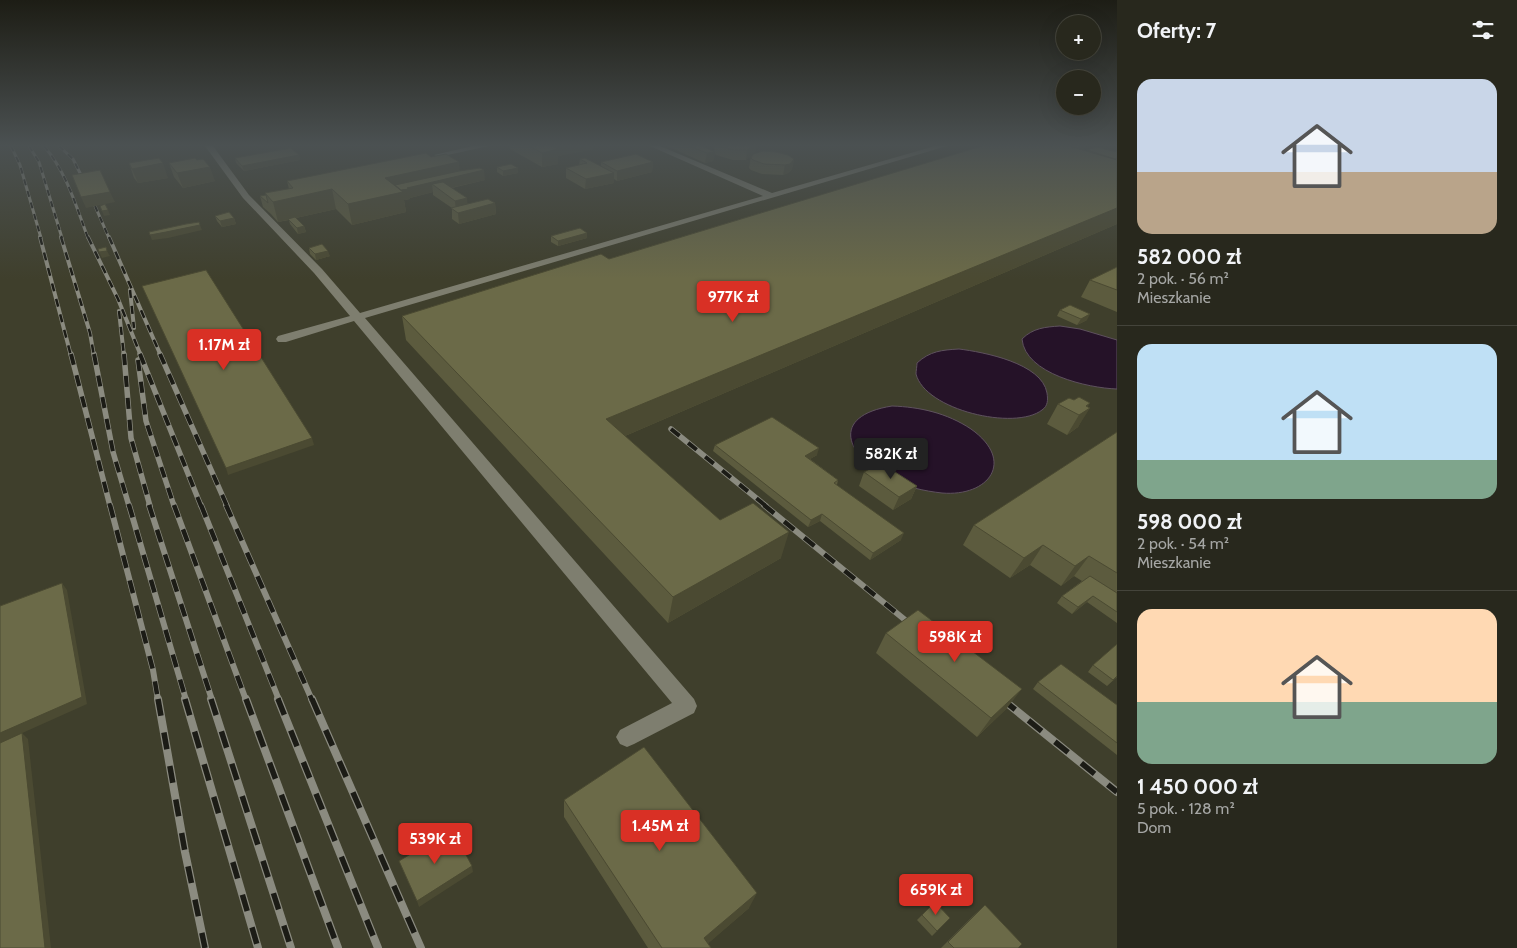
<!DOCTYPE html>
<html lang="pl">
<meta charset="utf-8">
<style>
body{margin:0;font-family:Cabin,sans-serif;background:#303026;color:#f1f3f6;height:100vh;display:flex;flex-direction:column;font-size:19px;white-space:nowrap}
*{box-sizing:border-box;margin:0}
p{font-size:16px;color:#a5a6a4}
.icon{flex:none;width:28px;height:28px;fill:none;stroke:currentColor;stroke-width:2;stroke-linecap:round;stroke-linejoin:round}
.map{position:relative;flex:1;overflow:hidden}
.side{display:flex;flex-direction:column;background:#28281d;width:400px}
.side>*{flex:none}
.buttons{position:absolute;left:1056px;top:15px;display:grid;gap:10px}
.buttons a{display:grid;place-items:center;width:45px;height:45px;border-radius:50%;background:#28281d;box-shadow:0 5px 20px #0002,0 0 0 1px #44443b;font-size:25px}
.price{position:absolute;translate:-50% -42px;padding:0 11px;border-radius:5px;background:#d93025;color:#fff;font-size:16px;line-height:32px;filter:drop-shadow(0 1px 2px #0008)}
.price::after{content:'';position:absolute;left:50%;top:30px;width:15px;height:11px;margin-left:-8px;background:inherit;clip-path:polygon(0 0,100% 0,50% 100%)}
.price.on{background:#222;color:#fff}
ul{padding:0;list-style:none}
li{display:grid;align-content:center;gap:10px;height:265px;padding:0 20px}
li+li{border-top:1px solid #44443b}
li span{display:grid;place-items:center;height:155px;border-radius:15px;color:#555}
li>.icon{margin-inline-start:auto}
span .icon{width:90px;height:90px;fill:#fffc;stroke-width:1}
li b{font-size:21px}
h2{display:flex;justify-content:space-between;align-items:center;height:60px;padding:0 20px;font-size:21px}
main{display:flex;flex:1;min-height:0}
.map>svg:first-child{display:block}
</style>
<main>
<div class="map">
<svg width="1117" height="948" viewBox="0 0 1117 948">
<rect width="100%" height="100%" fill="#353527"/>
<path fill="#3f3f2c" d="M0,146H1117V948H0Z"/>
<path fill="#251228" stroke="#5e515e" d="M1060,326L1080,329L1117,340V389C1088,388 1025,374 1022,339C1033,328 1045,327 1060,326Z
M959,349C983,352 1042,363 1047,393C1048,400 1048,406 1042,410C1015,431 925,410 916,374C916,371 917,366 917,363C930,351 942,350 959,349Z
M892,406C920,407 947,413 971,429C1016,461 989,497 942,493C924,491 906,487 890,479C846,456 829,416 892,406Z"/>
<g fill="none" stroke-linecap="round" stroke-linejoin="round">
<path fill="#7e7e6f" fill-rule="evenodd" d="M205,146H213L249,195L322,269L360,313L763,196L650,146H660L772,193L935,146H947L365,318L694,699L697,706L694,713L634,744L627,747L620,744L616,737L620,730L672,703L354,321L286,342H278L276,339L278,336L350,316L314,273L243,198Z
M473,146H489L438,157L434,155Z"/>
<g stroke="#8b8b80" stroke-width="3">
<path id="rail-far4" d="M11,146L20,165L41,238
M29,146L39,162L62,238
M44,146C67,173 76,206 88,238
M59,146L73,159L85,183
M95,206L109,238"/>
</g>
<g stroke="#8b8b80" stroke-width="4">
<path id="rail-far3" d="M40,237L71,356
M61,237L90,333L94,356
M88,237L118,299L141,356
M109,237L161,356
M130,290L134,328
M119,311L124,356"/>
</g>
<g stroke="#8b8b80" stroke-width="5.5">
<path id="rail-far2" d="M71,354L110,506
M94,354L113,452L129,506
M124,354L131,438L150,506
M140,354L201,506
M160,354L227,506
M138,360L146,421L174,506
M671,429L766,506"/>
</g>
<g stroke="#8b8b80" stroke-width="6">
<path id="rail-far1" d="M110,505L153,670L158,700
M129,505L186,700
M149,505L212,700
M174,505L246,700
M201,505L279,700
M226,505L312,700
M764,505L915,628
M999,696L1004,700"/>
</g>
<g stroke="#8b8b80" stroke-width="8">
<path id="rail" d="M158,699L185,852L205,948
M185,699L258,948
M211,699L291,948
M246,699L338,948
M278,699L378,948
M312,699L421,948
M1002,699L1117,792"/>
</g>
<use href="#rail-far4" stroke="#1c1c16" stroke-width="2" stroke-dasharray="6" stroke-linecap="butt"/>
<use href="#rail-far3" stroke="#1c1c16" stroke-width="2.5" stroke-dasharray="8" stroke-linecap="butt"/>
<use href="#rail-far2" stroke="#1c1c16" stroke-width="4" stroke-dasharray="11" stroke-linecap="butt"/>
<use href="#rail-far1" stroke="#1c1c16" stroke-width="4.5" stroke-dasharray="13" stroke-linecap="butt"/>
<use href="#rail" stroke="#1c1c16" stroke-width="5.5" stroke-dasharray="17" stroke-linecap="butt"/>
</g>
<path fill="#5c5b3e" d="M510,146H594V149L558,156V164L542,167L510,149Z
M667,146H702L714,151L715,146H756L755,153L794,159L792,169L788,173L783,175L762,174L751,170L749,168L751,156L746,160H733L716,155L715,153L713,161L705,163Z
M982,146H1086L1084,150L1087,151L1117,152V224L625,436L720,520L781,558L668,623L406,340L402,316L609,259Z
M299,155L300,160L244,171L236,163L235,158Z
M431,157L460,171L485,180L452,188L467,198V204L495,203L496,214L459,224L452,219V208L433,195V192L410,198V199L404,200L406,212L352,225L336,209L296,218L304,226L306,232L298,234L290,224L289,220L278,222L271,214L263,207L260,196L266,195L265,193L289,189L287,181Z
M580,159L601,166V162H653L652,172L617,181L614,179V183L585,189L566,178V168L579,165Z
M197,160L215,181L183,188L174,177L169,163Z
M129,163L168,178L138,183L134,178Z
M497,167L518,168V173L503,176L497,172Z
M215,216L234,218L236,224L222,227L217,221Z
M587,233V238L558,246L551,242V236Z
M309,248L330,256L316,260L310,254Z
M1117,267V312L1081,297L1090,280Z
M1060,310L1087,320L1077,325L1057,316Z
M1074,400L1088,407L1078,427L1067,435L1047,424L1058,404Z
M1117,432V623L1087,602L1072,614L1057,603L1062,596L1082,581L1074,576L1061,586L1030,565L1010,578L963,545L974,525Z
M715,445L817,455L810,459L838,480L837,485L901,540L870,560L820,521L808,527L713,451Z
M864,472L917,486L911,499L893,510L859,486Z
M886,633L1007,708L977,737L876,653Z
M1117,644V677L1107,686L1088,672L1093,665Z
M1038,682L1117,705V755L1033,689Z
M564,800L749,908L708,943L711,948H648L564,817Z
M935,902L937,931L932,936L917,920Z
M985,905L1018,948H941L973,916Z"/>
<path fill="#4b4a32" d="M549,146H594V149L558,156V164L542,167V153Z
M754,146H756L755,154L746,160L747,150Z
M1079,146H1086L1084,151L1075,154Z
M715,152L713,161L705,163L707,153Z
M299,155L300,160L244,171L242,166Z
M794,159L792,169L788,173L783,175L785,165Z
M459,162L460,175L484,170L485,180L441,190L432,184L433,192L410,198V199L404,200L406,212L352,225L348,204L385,178Z
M653,162L652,172L617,181V171Z
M163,163L168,178L138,183L132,169Z
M210,167L215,181L183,188L177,173Z
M518,168V173L503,176V171Z
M614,173V183L585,189L586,179Z
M332,189L336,209L278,222L273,202Z
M110,192L115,202L86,208L81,197Z
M467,198L468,209L456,211L455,201Z
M495,203L496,214L459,224L458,213Z
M1117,208V224L604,445L606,419Z
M108,210L110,215L104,216L102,211Z
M234,218L236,224L222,227L220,221Z
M200,225L202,230L168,238L152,240L150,235Z
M304,226L306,232L298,234L297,228Z
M587,233V238L558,246V241Z
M107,251L110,256L102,258L99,252Z
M328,251L330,256L316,260L315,254Z
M1090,314L1087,320L1077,325L1081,319Z
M1090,403L1085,411L1090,408L1078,427L1067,435L1079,415L1086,406Z
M312,438L314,445L228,475L226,468Z
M819,448L817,455L803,463L805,456Z
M917,486L911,499L893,510L899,497Z
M822,514L820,521L808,527L811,520Z
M789,532L781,558L668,623L673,597Z
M904,533L901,540L870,560L873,553Z
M1043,545L1030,565L1010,578L1024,558Z
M1089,556L1074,576L1061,586L1075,566Z
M62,583L67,590L87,704L0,743V733Z
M1093,596L1087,602L1072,614L1078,607Z
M1022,689L1007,708L977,737L991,718Z
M22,733L28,739L51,948H45Z
M472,866L473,872L419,907L417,901Z
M757,893L749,908L703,948L704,938Z"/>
<path fill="#6b6a48" stroke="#4b4a32" d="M529,146H552L558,149L542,153Z
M689,146H702L715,152L707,153Z
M718,146H754L747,150H734Z
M982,146H1069L1117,160V208L606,419L720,520L753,503L789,532L673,597L402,316L601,254L609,259Z
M1097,147L1117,152V158L1115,159L1087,150Z
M291,148L299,155L242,166L235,158Z
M763,151L776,152L788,155L794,159L790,164L785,165L764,164L753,160L751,158L753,154Z
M426,153L431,157L446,154L459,162L385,178L403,192L348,204L332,189L273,202L265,193L293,188L287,181Z
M636,154L653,162L617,171L601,162Z
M159,158L163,163L132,169L129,163Z
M195,158L197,160L203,159L210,167L177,173L169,163Z
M585,158L614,173L586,179L566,168L587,163L580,159Z
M511,164L518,168L503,171L497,167Z
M480,168L484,170L407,188L409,189L401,190L395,185L459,171Z
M100,170L110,192L81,197L72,175Z
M443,182L467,198L455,201L432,184Z
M266,195L268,203L260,196Z
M488,199L495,203L458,213L451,208Z
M105,204L108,210L102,211L100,206Z
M229,212L234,218L220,221L215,216Z
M295,217L304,226L297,228L288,219Z
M199,222L200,225L166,232L150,235L149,232L186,224Z
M580,228L587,233L558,241L551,236Z
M322,244L328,251L315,254L309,248Z
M106,247L107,251L99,252L98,249Z
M1117,267V290L1090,280Z
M206,270L312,438L226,468L142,286Z
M1070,305L1090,314L1081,319L1060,310Z
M1079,397L1090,403L1086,406L1090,408L1079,415L1058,404L1069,398L1074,400Z
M772,417L819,448L805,456L838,480L834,483L904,533L873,553L822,514L811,520L715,445Z
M1117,432V573L1089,556L1075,566L1043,545L1024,558L974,525Z
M881,463L917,486L899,497L864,472Z
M1090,576L1117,593V612L1093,596L1078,607L1062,596Z
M62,583L82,697L0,733V606Z
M918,610L1022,689L991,718L886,633Z
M1117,644V676L1113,680L1093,665Z
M1061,664L1117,705V743L1038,682Z
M22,733L45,948H0V743Z
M644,747L757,893L704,938L711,948H662L564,800Z
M452,829L472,866L417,901L399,861Z
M935,902L950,918L937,931L922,915Z
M985,905L1022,944L1018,948H954L948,942Z"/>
<linearGradient id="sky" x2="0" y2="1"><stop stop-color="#1d1d15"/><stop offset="0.52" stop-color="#4b5152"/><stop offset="1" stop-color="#4b5152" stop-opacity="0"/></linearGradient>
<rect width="1117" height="279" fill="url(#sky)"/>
</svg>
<div class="buttons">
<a>+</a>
<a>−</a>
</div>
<b class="price" style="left:733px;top:323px">977K zł</b>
<b class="price" style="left:224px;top:371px">1.17M zł</b>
<b class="price on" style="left:891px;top:480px">582K zł</b>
<b class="price" style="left:955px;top:663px">598K zł</b>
<b class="price" style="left:660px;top:852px">1.45M zł</b>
<b class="price" style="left:435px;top:865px">539K zł</b>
<b class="price" style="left:936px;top:916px">659K zł</b>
</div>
<section class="side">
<h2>Oferty: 7<svg class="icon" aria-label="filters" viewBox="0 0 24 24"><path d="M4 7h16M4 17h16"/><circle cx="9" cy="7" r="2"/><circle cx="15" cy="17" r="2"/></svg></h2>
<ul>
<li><span style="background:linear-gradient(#c9d6e8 60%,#b9a48a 0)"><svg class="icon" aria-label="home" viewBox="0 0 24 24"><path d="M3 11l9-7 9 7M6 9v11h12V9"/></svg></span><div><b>582 000 zł</b><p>2 pok. · 56 m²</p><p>Mieszkanie</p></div></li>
<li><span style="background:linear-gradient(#bfe0f5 75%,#7fa58c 0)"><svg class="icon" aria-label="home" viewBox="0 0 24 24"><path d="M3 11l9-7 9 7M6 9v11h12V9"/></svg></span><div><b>598 000 zł</b><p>2 pok. · 54 m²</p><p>Mieszkanie</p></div></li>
<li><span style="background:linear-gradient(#ffd9b3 60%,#7fa58c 0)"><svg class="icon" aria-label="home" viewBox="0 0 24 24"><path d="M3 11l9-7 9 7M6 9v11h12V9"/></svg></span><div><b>1 450 000 zł</b><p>5 pok. · 128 m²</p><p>Dom</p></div></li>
</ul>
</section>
</main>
